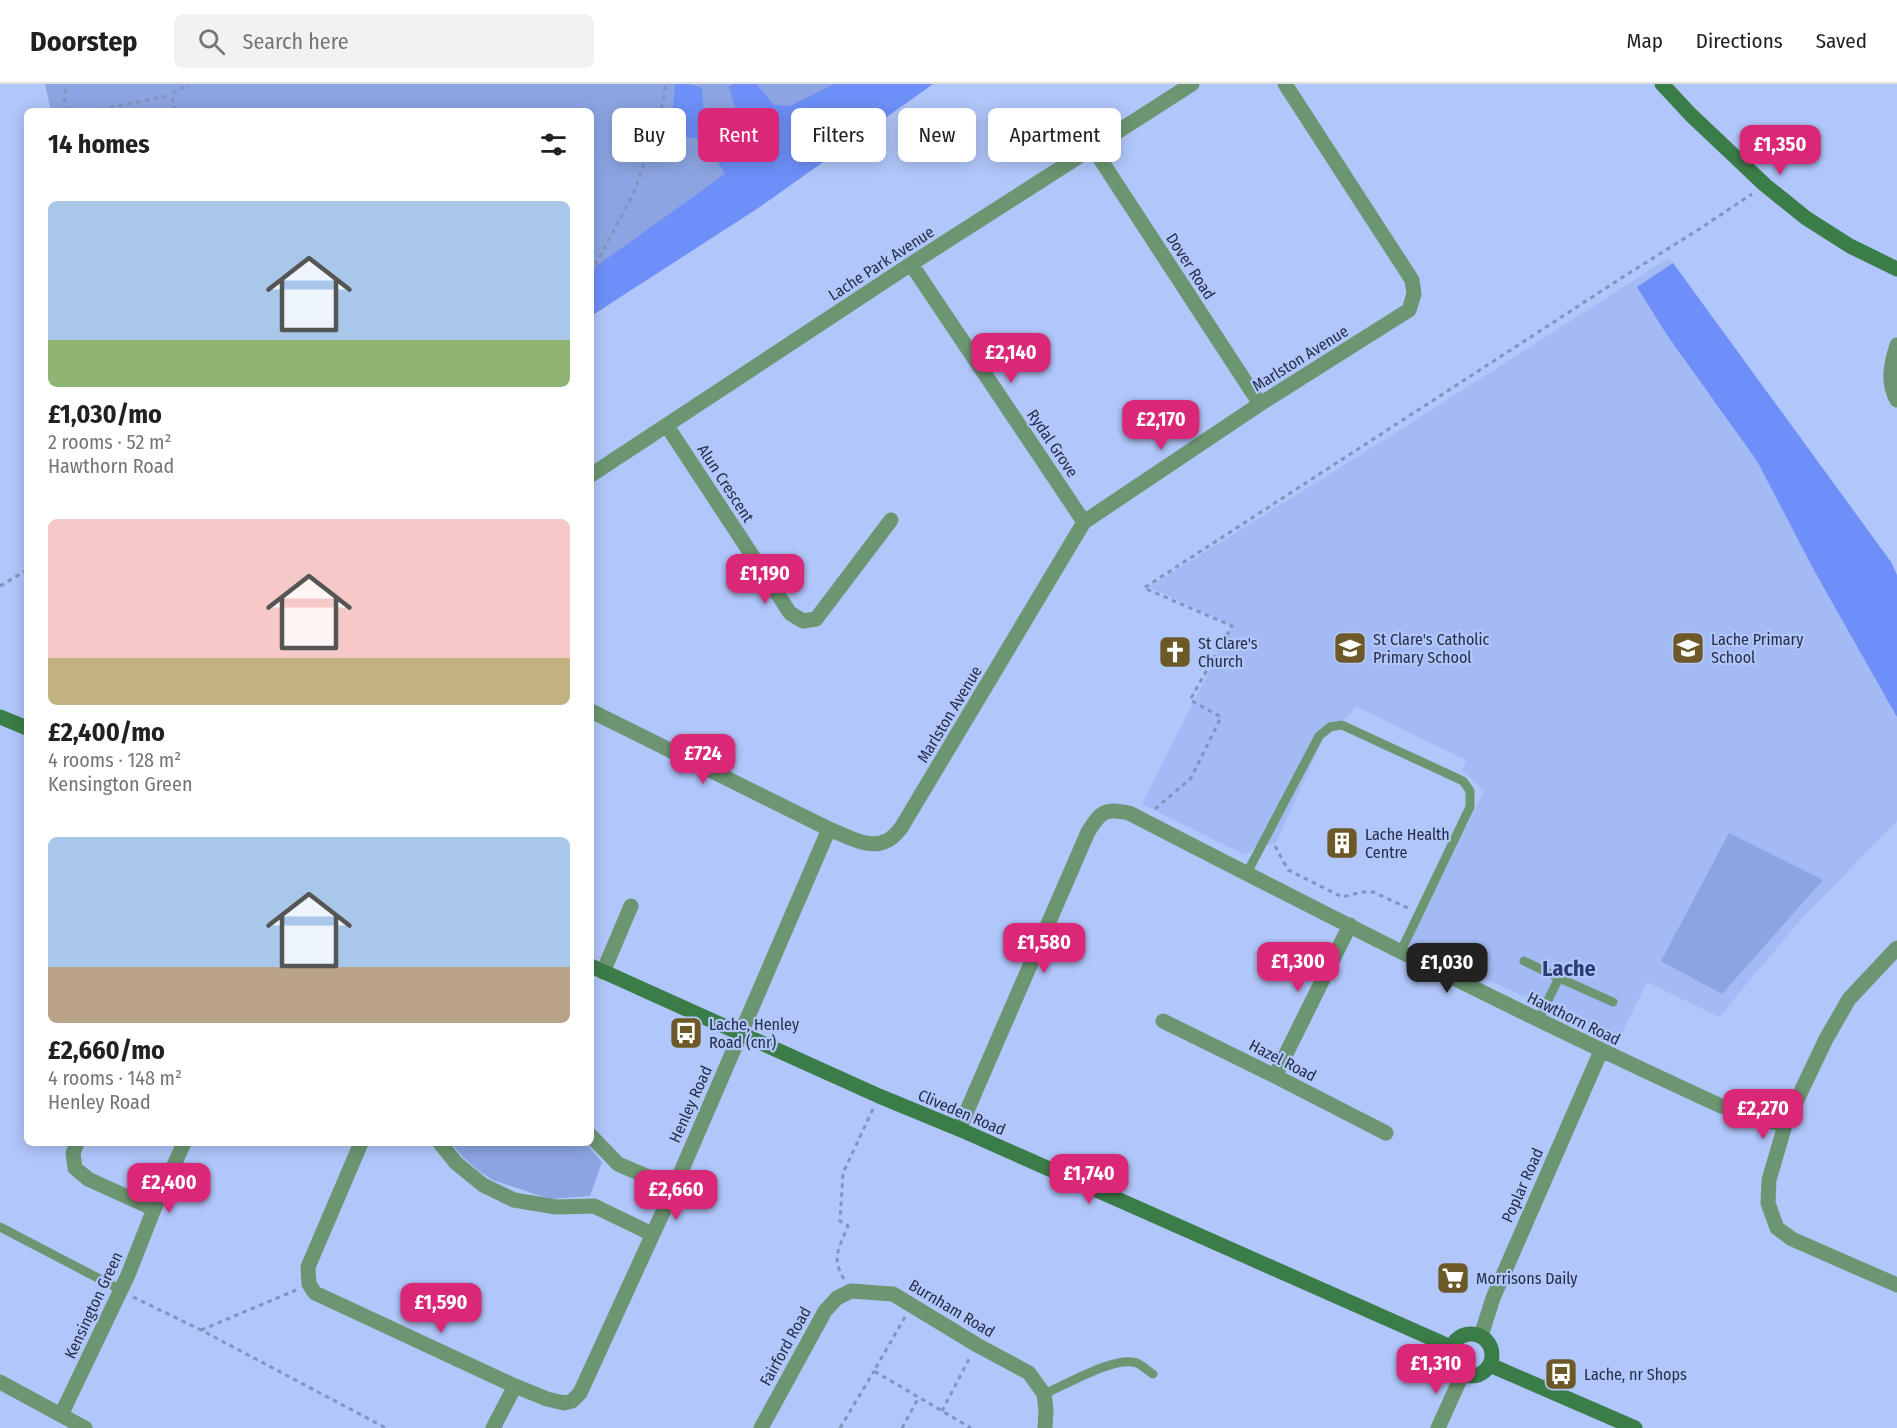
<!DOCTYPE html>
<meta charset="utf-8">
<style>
body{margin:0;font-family:"Fira Sans Condensed",sans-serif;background:#f2f2f2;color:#202124;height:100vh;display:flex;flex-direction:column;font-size:22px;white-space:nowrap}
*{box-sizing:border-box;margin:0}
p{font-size:20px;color:#757577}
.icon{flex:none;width:33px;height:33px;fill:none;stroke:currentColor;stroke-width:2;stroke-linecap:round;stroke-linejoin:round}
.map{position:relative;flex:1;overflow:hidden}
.side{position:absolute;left:24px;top:24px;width:570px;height:1038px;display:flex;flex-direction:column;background:#fff;border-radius:9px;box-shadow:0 3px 15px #0003}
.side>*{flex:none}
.hud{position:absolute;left:612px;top:24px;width:570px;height:54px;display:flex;gap:12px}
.price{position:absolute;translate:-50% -51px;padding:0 14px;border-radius:12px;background:#db2777;color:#fff;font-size:20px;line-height:39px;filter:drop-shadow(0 2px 3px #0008)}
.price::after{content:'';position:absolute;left:50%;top:36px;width:18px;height:14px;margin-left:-9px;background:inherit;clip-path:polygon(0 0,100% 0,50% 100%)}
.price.on{background:#222;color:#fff}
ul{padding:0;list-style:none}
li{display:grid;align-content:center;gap:12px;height:318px;padding:0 24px}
li span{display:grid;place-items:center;height:186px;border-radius:9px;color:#555}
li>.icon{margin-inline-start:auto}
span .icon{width:108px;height:108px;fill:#fffc;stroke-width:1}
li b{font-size:26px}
h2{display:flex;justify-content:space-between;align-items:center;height:72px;padding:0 24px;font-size:26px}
.tag{padding:0 21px;border-radius:9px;background:#fff;box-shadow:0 3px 15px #0003;font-size:21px;line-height:54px}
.tag.on{background:#db2777;color:#fff}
header{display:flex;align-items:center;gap:36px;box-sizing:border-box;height:84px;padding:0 30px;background:#fff;border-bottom:2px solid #e0e0e0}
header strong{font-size:28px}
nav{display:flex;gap:33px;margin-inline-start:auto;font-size:21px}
.search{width:420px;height:54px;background:#f2f2f2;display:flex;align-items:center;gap:15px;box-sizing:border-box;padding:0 21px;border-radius:9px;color:#757577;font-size:22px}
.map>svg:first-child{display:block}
</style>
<header>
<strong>Doorstep</strong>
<div class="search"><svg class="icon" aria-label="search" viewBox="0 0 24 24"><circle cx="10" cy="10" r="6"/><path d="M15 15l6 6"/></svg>Search here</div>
<nav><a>Map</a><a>Directions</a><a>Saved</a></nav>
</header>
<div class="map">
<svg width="1897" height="1344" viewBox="0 0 1897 1344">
<rect width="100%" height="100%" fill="#b1c6fa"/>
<path fill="#a4baf4" d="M1667,175H1670L1891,478L1897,491V737L1802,834L1719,933L1647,898L1618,957L1409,859L1484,707L1462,686L1466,676L1357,623L1324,653L1276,759L1254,765L1245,771L1142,720L1232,542L1149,503L1408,341Z"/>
<path fill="#8ca4e2" d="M45,0H933L758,124L591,232V27H51Z
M1729,749L1823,796L1722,910L1661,877Z
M451,1059H586L602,1078L590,1112L550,1115L493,1096L479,1087L464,1074Z"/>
<path fill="#6d8ff7" d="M675,0H687L702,4L705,41L740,40L729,3L734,0H756L774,21L790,22L834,0H933L758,124L591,232V186L725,90L705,56L671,50Z
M1673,179L1891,478L1897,491V633L1815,488L1757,377L1667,251L1637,203Z"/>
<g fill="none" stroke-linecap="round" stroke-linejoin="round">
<path stroke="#8293be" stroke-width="3" stroke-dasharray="4.5 4.5" stroke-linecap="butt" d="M65,27L64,19L66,0
M92,27L172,11
M175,27L172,11L177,5L190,3
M591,189L634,108L659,37L666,0
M0,502L27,486
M1155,725L1191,694L1221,633L1190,616L1232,542L1144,504L1623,193L1704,142L1752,110
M1275,762L1288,786L1342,813L1362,808H1373L1408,824
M844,1195C831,1174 839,1164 848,1142L840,1137L843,1089L873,1025
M133,1213L201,1246L386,1344
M905,1233L874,1287L971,1344
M201,1246L296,1206
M942,1327L969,1275
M840,1344L874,1287
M902,1344L919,1313"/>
<path stroke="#6c9672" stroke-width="9" d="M1247,789L1319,652L1330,643L1342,641L1463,697L1470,707V723L1400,869
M1524,877L1559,894L1538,936
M1559,894L1613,918
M0,1143L121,1206
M1044,1310C1066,1301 1115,1271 1137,1279C1143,1282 1148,1287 1153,1290"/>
<path stroke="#6c9672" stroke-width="15" d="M1093,64L1260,320
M911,180L1084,438
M1897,261C1891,279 1887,299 1897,316
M667,342L790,529L803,537L816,535L891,436
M591,391L911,180L1192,0
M591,627L829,745C845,751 869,766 886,757C892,755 897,749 901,744L1084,438L1260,320L1409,226L1414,210L1412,196L1285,0
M1897,864L1849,915L1826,955L1785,1041L1769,1096L1768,1119L1777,1144L1792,1155L1897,1201
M603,888L631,822
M1163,937L1275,992L1386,1049
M1275,992L1350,841
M959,1045L1088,748C1101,727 1105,724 1129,729C1325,830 1520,930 1721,1022L1741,1029L1785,1041
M591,1052L618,1080L674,1104
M77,1059L73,1069L75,1084L88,1095L154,1125
M361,1059L308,1183L309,1200L315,1209L515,1302L547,1315L564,1319L572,1317L580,1309L674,1104L829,745
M440,1059L456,1079L483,1101L514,1116L556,1123L594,1122L652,1150
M1481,1252L1493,1214L1601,967
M0,1298L85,1344
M61,1331L128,1191L154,1125L184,1059
M493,1344L515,1302
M761,1344L825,1227L837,1214L851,1207L893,1210L977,1261L1029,1289L1044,1310L1046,1326L1045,1344
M1438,1344L1462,1291"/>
<path stroke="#3b7d48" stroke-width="15" d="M1662,0L1691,31L1765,101L1806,134L1850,162L1897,185
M0,633L27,644
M591,882L879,1012L959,1045L1451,1263
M1450 1271a21 21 0 1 1 42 0a21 21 0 1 1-42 0Z
M1490,1281L1635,1344"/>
</g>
<defs>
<g id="school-square" transform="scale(1.725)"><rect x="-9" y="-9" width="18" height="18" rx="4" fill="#6c5927" stroke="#b1c6fa"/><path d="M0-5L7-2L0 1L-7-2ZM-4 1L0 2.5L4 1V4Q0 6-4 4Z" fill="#fff"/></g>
<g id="church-square" transform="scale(1.725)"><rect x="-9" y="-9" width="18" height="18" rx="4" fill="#6c5927" stroke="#b1c6fa"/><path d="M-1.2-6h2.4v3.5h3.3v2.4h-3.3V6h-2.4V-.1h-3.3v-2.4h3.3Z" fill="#fff"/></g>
<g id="building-square" transform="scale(1.725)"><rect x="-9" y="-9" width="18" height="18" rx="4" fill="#6c5927" stroke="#b1c6fa"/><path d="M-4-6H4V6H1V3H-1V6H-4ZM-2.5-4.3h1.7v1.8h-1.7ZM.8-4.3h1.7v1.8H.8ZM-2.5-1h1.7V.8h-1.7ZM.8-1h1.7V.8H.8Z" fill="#fff"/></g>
<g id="bus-square" transform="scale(1.725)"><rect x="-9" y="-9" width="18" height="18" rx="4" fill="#6c5927" stroke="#b1c6fa"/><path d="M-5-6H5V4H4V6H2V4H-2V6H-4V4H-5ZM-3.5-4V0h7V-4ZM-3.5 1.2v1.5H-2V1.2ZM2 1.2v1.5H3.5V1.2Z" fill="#fff"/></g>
<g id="supermarket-square" transform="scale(1.725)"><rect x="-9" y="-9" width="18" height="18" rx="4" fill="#6c5927" stroke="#b1c6fa"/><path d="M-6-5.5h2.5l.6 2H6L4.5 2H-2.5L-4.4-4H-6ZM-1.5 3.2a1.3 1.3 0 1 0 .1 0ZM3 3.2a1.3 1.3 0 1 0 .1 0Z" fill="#fff"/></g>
</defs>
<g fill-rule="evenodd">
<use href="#school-square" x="1350" y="564"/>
<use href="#school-square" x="1688" y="564"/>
<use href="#church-square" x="1175" y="568"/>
<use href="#building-square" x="1342" y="759"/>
<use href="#bus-square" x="686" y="949"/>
<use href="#supermarket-square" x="1453" y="1194"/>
<use href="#bus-square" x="1561" y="1290"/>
</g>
<g text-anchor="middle" stroke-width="4.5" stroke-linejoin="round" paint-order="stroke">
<g font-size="16" fill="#252e48" stroke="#b1c6fa">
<text transform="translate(881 179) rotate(-33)" y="6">Lache Park Avenue</text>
<text transform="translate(1191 182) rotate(57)" y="6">Dover Road</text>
<text transform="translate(1300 274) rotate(-32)" y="6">Marlston Avenue</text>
<text transform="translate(1053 359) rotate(56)" y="6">Rydal Grove</text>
<text transform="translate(726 399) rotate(57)" y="6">Alun Crescent</text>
<text transform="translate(949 630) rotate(-59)" y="6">Marlston Avenue</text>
<text transform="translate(1574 934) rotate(26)" y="6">Hawthorn Road</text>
<text transform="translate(1283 976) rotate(27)" y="6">Hazel Road</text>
<text transform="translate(690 1020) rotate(-66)" y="6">Henley Road</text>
<text transform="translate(962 1028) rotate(23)" y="6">Cliveden Road</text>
<text transform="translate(1522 1101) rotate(-66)" y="6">Poplar Road</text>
<text transform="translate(93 1221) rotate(-65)" y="6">Kensington Green</text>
<text transform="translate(952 1224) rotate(31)" y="6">Burnham Road</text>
<text transform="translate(785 1262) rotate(-61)" y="6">Fairford Road</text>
</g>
<g font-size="16" fill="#252e48" stroke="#b1c6fa" text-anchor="start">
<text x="1373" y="561">St Clare's Catholic<tspan x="1373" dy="18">Primary School</tspan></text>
<text x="1711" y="561">Lache Primary<tspan x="1711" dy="18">School</tspan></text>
<text x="1198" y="565">St Clare's<tspan x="1198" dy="18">Church</tspan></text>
<text x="1365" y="756">Lache Health<tspan x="1365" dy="18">Centre</tspan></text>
<text x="709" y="946">Lache, Henley<tspan x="709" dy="18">Road (cnr)</tspan></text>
<text x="1476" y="1200">Morrisons Daily</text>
<text x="1584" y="1296">Lache, nr Shops</text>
</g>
<g font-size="22" font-weight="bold" fill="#2b3d74" stroke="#b1c6fa">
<text x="1569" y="892">Lache</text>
</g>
</g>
</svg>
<b class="price" style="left:1780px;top:92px">£1,350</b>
<b class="price" style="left:1011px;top:300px">£2,140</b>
<b class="price" style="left:1161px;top:367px">£2,170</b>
<b class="price" style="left:765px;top:521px">£1,190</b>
<b class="price" style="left:703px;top:701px">£724</b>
<b class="price" style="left:1044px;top:890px">£1,580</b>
<b class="price" style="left:1298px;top:909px">£1,300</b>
<b class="price on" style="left:1447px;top:910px">£1,030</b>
<b class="price" style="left:1763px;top:1056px">£2,270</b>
<b class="price" style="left:1089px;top:1121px">£1,740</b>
<b class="price" style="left:169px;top:1130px">£2,400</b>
<b class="price" style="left:676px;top:1137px">£2,660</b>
<b class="price" style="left:441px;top:1250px">£1,590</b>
<b class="price" style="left:1436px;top:1311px">£1,310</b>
<div class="hud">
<a class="tag">Buy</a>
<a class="tag on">Rent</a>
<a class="tag">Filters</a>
<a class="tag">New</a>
<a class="tag">Apartment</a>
</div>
<section class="side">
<h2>14 homes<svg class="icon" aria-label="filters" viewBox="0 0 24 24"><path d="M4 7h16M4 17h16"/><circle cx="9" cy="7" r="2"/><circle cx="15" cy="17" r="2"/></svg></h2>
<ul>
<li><span style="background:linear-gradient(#a9c7e8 75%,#8fb573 0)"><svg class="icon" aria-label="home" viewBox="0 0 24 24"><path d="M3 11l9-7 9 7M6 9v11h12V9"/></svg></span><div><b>£1,030/mo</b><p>2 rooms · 52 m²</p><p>Hawthorn Road</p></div></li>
<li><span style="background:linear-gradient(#f6c9c9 75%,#c2b280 0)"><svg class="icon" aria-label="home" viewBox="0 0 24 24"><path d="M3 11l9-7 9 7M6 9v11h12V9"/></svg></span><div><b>£2,400/mo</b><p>4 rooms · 128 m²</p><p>Kensington Green</p></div></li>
<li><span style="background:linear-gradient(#a9c7e8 70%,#b9a48a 0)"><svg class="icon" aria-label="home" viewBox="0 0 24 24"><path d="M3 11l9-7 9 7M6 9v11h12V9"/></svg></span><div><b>£2,660/mo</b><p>4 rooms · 148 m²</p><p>Henley Road</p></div></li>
</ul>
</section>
</div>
